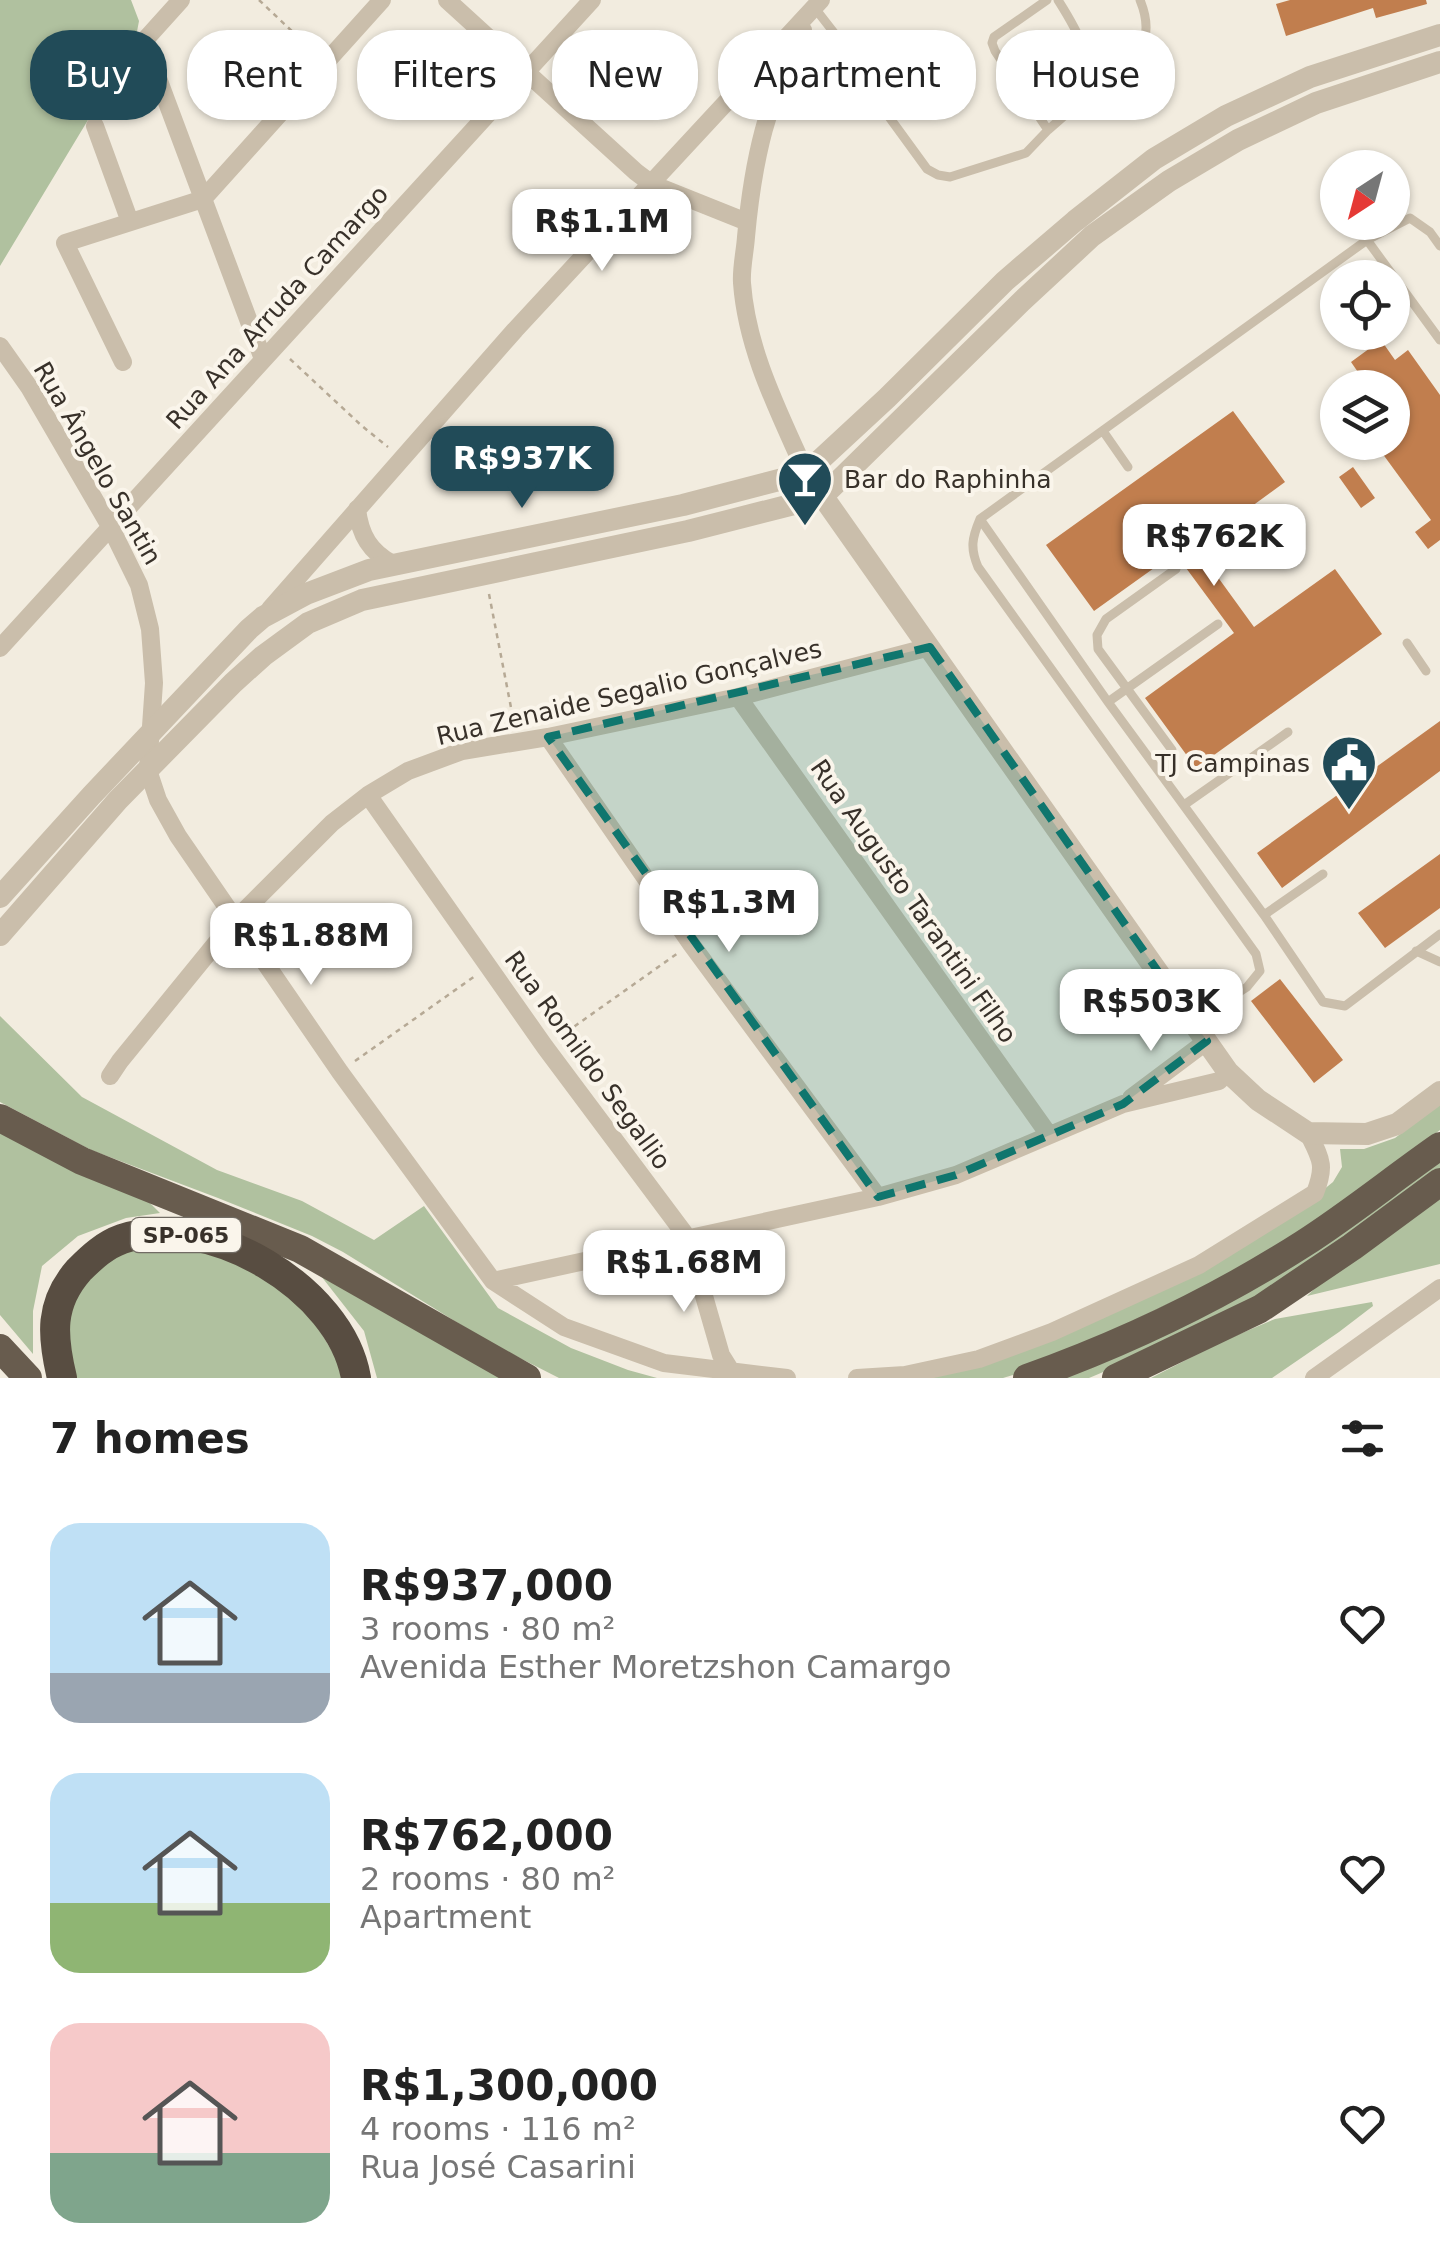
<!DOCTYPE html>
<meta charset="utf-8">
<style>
body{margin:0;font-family:"DejaVu Sans",sans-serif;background:#f2f2f2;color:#222;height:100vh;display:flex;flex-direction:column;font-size:38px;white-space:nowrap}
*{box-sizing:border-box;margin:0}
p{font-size:32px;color:#767676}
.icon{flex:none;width:55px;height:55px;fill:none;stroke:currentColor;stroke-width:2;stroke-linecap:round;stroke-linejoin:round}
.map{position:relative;height:1378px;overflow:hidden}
.side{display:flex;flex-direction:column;background:#fff;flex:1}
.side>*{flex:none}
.top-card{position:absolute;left:30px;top:30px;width:1380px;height:90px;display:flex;gap:20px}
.needle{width:65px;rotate:216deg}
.tools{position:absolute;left:1320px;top:150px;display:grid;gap:20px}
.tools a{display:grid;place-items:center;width:90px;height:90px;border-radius:50%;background:#fff;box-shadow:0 2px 8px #0004;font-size:50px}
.price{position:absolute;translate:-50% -85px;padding:0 22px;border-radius:20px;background:#fff;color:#222;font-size:32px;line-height:65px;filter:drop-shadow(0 2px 5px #0008)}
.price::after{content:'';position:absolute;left:50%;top:60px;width:30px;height:22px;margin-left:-15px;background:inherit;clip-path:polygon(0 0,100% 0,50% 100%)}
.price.current{background:#214b58;color:#fff}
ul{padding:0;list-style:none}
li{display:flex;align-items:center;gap:30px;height:250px;padding:0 50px}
li span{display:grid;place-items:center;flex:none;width:280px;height:200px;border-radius:30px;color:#555}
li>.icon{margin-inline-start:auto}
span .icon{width:120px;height:120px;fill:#fffc;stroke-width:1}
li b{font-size:42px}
h2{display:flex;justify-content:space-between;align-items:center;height:120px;padding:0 50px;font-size:42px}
.pill{padding:0 35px;border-radius:40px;background:#fff;box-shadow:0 2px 8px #0004;font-size:35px;line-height:90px}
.pill.current{background:#214b58;color:#fff}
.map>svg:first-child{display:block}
</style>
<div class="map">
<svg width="1440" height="1378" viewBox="0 0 1440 1378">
<rect width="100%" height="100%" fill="#f2ecdf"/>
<path fill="#b0c19f" d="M0,0H131L139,21L135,42L0,266Z
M0,1016L82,1097L217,1170L302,1201L374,1240L424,1206L498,1308L571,1348L628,1370L657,1378H559L492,1344L343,1252L312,1236L218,1198L91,1150L0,1102Z
M1440,1104V1130L1352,1196L1252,1264L1030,1370L1003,1378H923L1042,1343L1312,1199L1333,1182L1342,1167L1340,1149H1364L1395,1138Z
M0,1130L148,1201L160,1213L126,1218L78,1236L42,1266L33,1311V1354L0,1315Z
M1440,1155V1173L1235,1312L1165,1346L1089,1378H1048Z
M1440,1196V1264L1307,1296L1335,1269Z
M138,1241L200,1244L261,1274L310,1314L340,1365L341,1378H72L65,1302L97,1260Z
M321,1276L504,1378H377L364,1331Z
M1372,1302L1373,1306L1339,1332L1272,1378H1151L1223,1341L1275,1319Z"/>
<path fill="#c17e4e" d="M1290,0H1426L1427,4L1376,18L1373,8L1286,36L1276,4Z
M1381,340L1395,360L1408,350L1440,395V540L1428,549L1415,532L1431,520L1374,442H1392V388H1349L1362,378L1351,362Z
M1233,411L1285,482L1196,547L1254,627L1335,569L1382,634L1196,768L1145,698L1234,633L1175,553L1094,611L1046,545Z
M1353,467L1375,498L1361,508L1339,477Z
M1440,721V771L1282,888L1257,853Z
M1440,854V908L1385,948L1358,913Z
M1280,979L1343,1060L1314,1083L1251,1001Z"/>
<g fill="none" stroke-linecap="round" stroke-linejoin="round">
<path stroke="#b6a995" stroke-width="2.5" stroke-dasharray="5 5" stroke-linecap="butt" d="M259,0L314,52
M290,359L362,426L388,447
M489,594L514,723
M558,1038L678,953
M355,1061L475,976"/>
<path stroke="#cabeab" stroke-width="9" d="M1047,0L994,37L992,43L995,51L1048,130
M814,7L856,61L868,88L927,169L938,175L950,177L1026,153L1048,130L1088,95C1094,59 1077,30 1058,0
M757,72L783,73L868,88
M1088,95C1125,69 1161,51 1140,0
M1367,240L1440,340
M1103,431L1128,467
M980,519L1108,702L1264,915L1323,1002L1345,1006L1440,934
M1407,643L1426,671
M1108,702L1218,624
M1172,750L1098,649L1097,635L1106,619L1176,569
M1184,805L1288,732
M1264,915L1323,874
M1416,951L1440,962
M1194,1021L1247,987L1260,971L1256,954L978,567C970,548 972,538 980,519L1367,240L1410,218L1430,232L1440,246"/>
<path stroke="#cabeab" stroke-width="18" d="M181,0L144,41L263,359
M447,0L636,172L652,184L747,222
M803,30C767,100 753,159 746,237C745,252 741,268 742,283C747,351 779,412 806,473
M95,126L130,222
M0,346L29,387L111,528L139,585L150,629L154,683L148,770L158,800L178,836L340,1072L493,1281L564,1327L664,1363L787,1378
M123,362L65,243L203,199L382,0
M357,509C360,535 370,552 393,564
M270,609L515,330L821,0
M0,648L592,0
M738,697L1049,1135
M548,737L691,944L878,1197
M368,795L545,1047L687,1237L721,1355L731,1371
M110,1076L120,1061L235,920L332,823L368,795L408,771L462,751L548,737L738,697L930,647
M1131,1098L1207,1041
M493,1281L878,1197L956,1175L1123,1104L1219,1081L1228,1072
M857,1378L905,1375L979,1359L1052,1332L1199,1265L1315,1193C1326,1165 1321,1159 1308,1133
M1314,1378L1440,1288"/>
<path stroke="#cabeab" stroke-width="22" d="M814,484L1228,1072L1258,1100L1308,1133L1367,1134L1397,1124L1440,1092
M0,897L91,796L249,629L263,617L306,594L369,570L683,505L806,473L887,398L1005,281L1075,221L1154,159L1226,116L1310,77L1440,35
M0,935L118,800L233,683L263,656L308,623L362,600L688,531L822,497L1022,301L1092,236L1169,181L1238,140L1316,103L1440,62"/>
<path stroke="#685c4e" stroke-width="28" d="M0,1118L82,1161L300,1249L527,1378
M0,1348L28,1378
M1027,1378C1122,1344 1217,1299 1303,1244C1350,1214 1394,1178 1440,1146
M1116,1378L1260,1309L1352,1247L1440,1182"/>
<path stroke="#584d41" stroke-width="30" d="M62,1378C52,1336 49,1304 79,1270C92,1257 105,1245 122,1239C208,1210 341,1288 356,1378"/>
</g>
<path fill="#0f766e" fill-opacity="0.2" stroke="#0f766e" stroke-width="8" stroke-dasharray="20 12" stroke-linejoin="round" d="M930,647L1207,1041L1123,1104L956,1175L878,1197L548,737Z"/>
<defs>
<g id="bar-pin" transform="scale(2.875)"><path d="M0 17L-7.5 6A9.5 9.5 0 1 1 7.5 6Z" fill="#214b58" stroke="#faf5eb"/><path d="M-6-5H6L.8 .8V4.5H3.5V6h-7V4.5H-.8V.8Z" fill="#fff"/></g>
<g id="civic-pin" transform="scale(2.875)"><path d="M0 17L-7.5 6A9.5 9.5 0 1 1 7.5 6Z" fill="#214b58" stroke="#faf5eb"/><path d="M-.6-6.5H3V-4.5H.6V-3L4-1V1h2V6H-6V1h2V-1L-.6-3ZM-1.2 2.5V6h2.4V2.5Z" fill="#fff"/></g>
</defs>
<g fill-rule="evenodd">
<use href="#bar-pin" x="805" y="479"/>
<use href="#civic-pin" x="1349" y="763"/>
</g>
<g text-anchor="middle" stroke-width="8" stroke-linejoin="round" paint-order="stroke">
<rect fill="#faf5eb" stroke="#726c64" stroke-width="2.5" x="131" y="1218" width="110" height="34" rx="8"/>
<g font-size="22" font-weight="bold" fill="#38312a">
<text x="186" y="1243">SP-065</text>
</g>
<g font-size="25" fill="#38312a" stroke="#faf5eb">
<text transform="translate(277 307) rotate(-48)" y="9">Rua Ana Arruda Camargo</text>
<text transform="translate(98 463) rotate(60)" y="9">Rua Ângelo Santin</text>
<text transform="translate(629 692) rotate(-13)" y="9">Rua Zenaide Segalio Gonçalves</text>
<text transform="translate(914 901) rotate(55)" y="9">Rua Augusto Tarantini Filho</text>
<text transform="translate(588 1060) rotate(54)" y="9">Rua Romildo Segallio</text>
</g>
<g font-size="25" fill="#38312a" stroke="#faf5eb" text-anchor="start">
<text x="844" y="488">Bar do Raphinha</text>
<text x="1310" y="772" text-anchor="end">TJ Campinas</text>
</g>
</g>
</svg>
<div class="tools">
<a><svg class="needle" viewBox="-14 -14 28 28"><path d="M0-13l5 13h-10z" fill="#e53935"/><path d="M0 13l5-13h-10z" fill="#767676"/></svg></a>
<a><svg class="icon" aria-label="locate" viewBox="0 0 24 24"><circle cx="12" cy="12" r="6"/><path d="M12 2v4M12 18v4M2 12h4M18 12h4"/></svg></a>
<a><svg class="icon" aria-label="layers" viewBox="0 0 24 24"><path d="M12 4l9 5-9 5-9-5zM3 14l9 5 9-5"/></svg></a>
</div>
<b class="price" style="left:602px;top:274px">R$1.1M</b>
<b class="price current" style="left:522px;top:511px">R$937K</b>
<b class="price" style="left:1214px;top:589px">R$762K</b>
<b class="price" style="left:729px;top:955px">R$1.3M</b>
<b class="price" style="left:311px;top:988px">R$1.88M</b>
<b class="price" style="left:1151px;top:1054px">R$503K</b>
<b class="price" style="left:684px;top:1315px">R$1.68M</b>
<div class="top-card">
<a class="pill current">Buy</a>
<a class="pill">Rent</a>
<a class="pill">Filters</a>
<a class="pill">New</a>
<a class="pill">Apartment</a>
<a class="pill">House</a>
</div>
</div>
<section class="side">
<h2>7 homes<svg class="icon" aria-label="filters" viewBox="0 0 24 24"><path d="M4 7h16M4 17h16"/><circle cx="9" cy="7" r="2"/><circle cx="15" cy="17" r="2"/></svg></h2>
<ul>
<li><span style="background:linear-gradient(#bfe0f5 75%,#9aa5b1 0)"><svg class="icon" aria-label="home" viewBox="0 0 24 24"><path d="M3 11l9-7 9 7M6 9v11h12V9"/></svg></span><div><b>R$937,000</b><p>3 rooms · 80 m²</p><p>Avenida Esther Moretzshon Camargo</p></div><svg class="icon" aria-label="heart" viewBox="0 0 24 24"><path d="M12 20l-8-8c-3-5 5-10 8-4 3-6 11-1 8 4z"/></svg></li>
<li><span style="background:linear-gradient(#bfe0f5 65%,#8fb573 0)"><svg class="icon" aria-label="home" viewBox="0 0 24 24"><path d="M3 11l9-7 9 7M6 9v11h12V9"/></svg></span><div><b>R$762,000</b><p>2 rooms · 80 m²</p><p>Apartment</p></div><svg class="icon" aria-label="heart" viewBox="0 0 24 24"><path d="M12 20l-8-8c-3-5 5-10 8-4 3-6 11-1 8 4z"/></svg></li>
<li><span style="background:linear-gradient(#f6c9c9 65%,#7fa58c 0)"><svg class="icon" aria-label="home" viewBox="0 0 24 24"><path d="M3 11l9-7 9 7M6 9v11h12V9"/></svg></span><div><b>R$1,300,000</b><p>4 rooms · 116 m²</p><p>Rua José Casarini</p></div><svg class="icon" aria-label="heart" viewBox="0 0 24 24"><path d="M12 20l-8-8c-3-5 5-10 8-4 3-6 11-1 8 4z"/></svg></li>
</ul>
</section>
